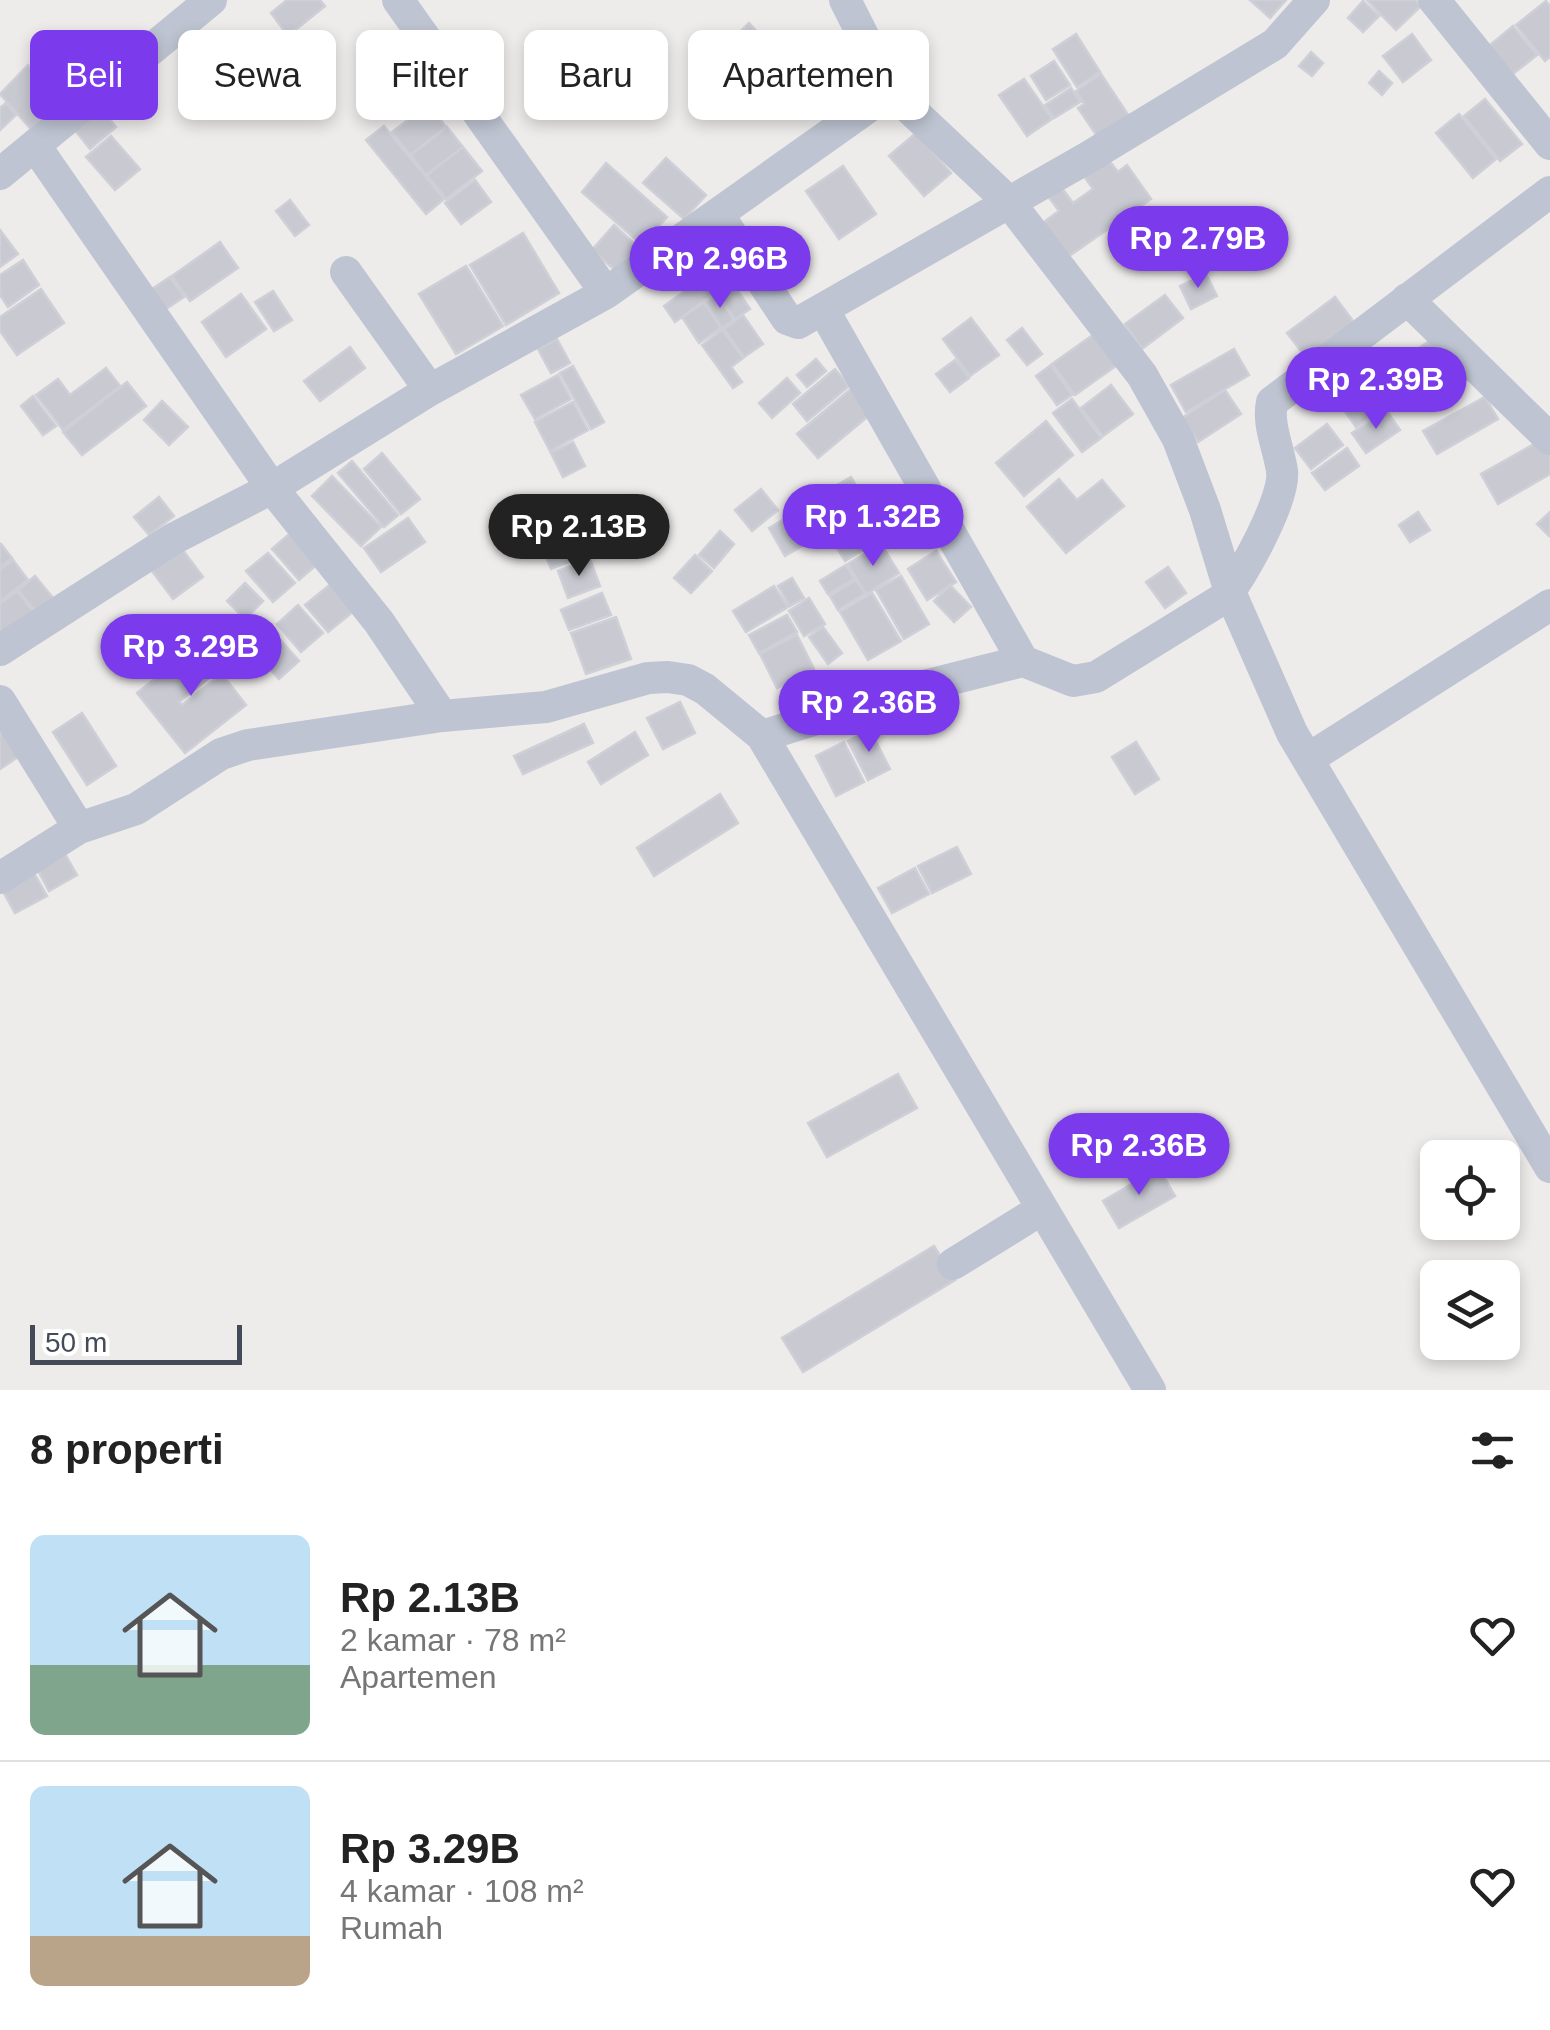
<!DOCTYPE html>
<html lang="id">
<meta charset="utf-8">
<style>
body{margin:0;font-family:Helvetica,sans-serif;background:#f6f6f6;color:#222;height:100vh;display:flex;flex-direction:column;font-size:38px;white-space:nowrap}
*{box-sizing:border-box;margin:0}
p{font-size:32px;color:#767676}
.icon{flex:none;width:55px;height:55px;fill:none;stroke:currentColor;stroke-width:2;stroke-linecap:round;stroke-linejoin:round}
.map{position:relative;height:1390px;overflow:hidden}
.details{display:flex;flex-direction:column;background:#fff;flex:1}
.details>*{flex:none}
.banner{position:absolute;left:30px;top:30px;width:1000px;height:90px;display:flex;gap:20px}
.tools{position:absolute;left:1420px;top:1140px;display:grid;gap:20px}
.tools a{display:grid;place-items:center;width:100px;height:100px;border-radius:15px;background:#fff;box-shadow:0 5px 15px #0003;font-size:50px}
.scale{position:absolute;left:30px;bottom:25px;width:212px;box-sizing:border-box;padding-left:10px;border:5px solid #444b58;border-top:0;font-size:28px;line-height:35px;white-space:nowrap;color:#444b58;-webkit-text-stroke:8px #fff;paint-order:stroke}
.price{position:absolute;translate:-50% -85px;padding:0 22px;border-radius:35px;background:#7c3aed;color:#fff;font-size:32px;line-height:65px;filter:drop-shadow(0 2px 5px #0008)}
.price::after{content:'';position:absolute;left:50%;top:60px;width:30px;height:22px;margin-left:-15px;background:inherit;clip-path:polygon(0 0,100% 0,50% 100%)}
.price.active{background:#222;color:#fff}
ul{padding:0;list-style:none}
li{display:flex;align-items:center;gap:30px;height:250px;padding:0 30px}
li+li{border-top:2px solid #e0e0e0}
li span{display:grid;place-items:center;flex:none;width:280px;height:200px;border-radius:15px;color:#555}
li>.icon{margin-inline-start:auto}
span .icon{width:120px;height:120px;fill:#fffc;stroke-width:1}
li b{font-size:42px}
h2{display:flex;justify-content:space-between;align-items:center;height:120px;padding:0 30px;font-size:42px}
.chip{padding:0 35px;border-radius:15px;background:#fff;box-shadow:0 5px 15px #0003;font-size:35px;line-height:90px}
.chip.active{background:#7c3aed;color:#fff}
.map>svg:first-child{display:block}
</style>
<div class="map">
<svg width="1550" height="1390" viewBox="0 0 1550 1390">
<rect width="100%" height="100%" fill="#eeebeb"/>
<path fill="#c8c9d1" stroke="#cfd0d7" stroke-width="2.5" d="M287,0H320L325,6L288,36L271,13Z
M1250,0H1286L1270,18Z
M1367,0H1415L1421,6L1396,30Z
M1363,1L1379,16L1363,32L1348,18Z
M1546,1L1550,6V57L1545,61L1516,25Z
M749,23L796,73L765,103L717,54Z
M1513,26L1537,55L1513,74L1489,46Z
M1076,34L1100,72L1077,87L1053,49Z
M1412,34L1431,60L1403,82L1383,56Z
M421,46L440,68L399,104L379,82Z
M1311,52L1323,63L1312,76L1299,66Z
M1054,61L1070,85L1046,100L1031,76Z
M28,65L61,102L31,129L0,94Z
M1379,71L1392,83L1382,95L1369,83Z
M1101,74L1129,116L1097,136L1078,108L1084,104L1076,91Z
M1024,79L1052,119L1027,136L999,95Z
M1071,88L1080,102L1054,118L1045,105Z
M1485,99L1522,144L1500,161L1464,116Z
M6,103L16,115L0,130V108Z
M429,104L446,127L410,155L392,132Z
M100,107L116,127L90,149L74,129Z
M1459,114L1496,159L1473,178L1436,133Z
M384,126L444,199L426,214L366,140Z
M447,127L463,147L426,175L411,155Z
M916,133L951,173L924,196L889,156Z
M111,136L140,169L115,190L86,157Z
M463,147L482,171L446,199L427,175Z
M666,158L706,195L684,219L643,183Z
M1108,159L1118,172L1127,165L1151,199L1065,259L1041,224L1059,211L1048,196L1061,187L1073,203L1093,189L1084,176Z
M606,163L667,217L642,245L582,192Z
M843,166L876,214L839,239L806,191Z
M475,180L491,202L461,224L445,203Z
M290,200L309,225L295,236L276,211Z
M614,225L638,247L616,271L592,250Z
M0,230L18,254L0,267Z
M523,233L559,293L506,325L470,265Z
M220,242L238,268L190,301L172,276Z
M23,260L39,285L8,307L0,295V275Z
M466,266L503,326L456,354L419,294Z
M721,266L750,309L735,319L706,276Z
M1206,274L1217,296L1191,309L1180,286Z
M170,277L184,297L163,311L149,291Z
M704,277L715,293L675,322L664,306Z
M41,289L64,323L17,355L0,331V317Z
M273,291L292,320L274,331L255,302Z
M241,294L266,329L226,357L202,322Z
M717,294L734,320L722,328L705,302Z
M1165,295L1183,318L1142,349L1125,324Z
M1335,297L1356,325L1308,360L1287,333Z
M704,303L721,328L699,343L682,317Z
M743,315L763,344L744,357L724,329Z
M971,318L999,355L970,376L943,339Z
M1022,328L1042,354L1027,365L1007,340Z
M722,330L743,358L731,367L742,382L733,388L702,345Z
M1097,332L1120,363L1075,395L1052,364Z
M1434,338L1451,363L1421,383L1404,358Z
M557,339L570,363L551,373L538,349Z
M350,347L365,368L320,401L304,381Z
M1234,349L1249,375L1186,412L1171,385Z
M816,359L826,371L807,387L797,375Z
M955,360L969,378L950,392L936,374Z
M1051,365L1072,395L1057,405L1036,376Z
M573,366L604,422L591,429L560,373Z
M106,368L120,386L63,430L36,395L58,379L70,395Z
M835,369L849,386L807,421L793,404Z
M558,375L571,399L535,419L521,395Z
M787,378L800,393L772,418L759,403Z
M127,382L146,406L82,455L63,432Z
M1379,382L1393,402L1356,427L1342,407Z
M1111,385L1133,414L1103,436L1081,408Z
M852,388L872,413L818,458L797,434Z
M1225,390L1241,414L1198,442L1182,418Z
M33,396L56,426L43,435L21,406Z
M1485,397L1498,419L1437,454L1423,431Z
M1072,399L1101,438L1082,452L1053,413Z
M162,401L188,427L169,445L144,420Z
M573,402L588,430L550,451L535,422Z
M1386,410L1400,430L1366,453L1352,433Z
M1046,421L1073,455L1024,496L996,463Z
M1327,424L1343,445L1311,469L1295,448Z
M1543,439L1550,451V474L1498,504L1481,474Z
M573,442L585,466L563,477L551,453Z
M1347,448L1359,466L1325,490L1312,473Z
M382,453L420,499L401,514L364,469Z
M352,461L398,515L384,527L338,473Z
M332,476L381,527L361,546L312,496Z
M851,477L868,506L821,534L803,505Z
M1059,479L1077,500L1102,480L1124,506L1066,553L1027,507Z
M761,489L778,510L752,531L735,510Z
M159,497L174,516L149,535L134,517Z
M800,510L817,537L785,556L769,528Z
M1418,512L1430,530L1410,542L1399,525Z
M1550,512V534L1549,536L1537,524Z
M863,515L879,540L845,561L829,535Z
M408,518L425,542L381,572L364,548Z
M294,530L321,561L299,580L272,549Z
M583,531L591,553L551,569L542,547Z
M720,531L734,544L714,568L699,555Z
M1,544L12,558L0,567V545Z
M881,544L899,573L866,594L848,564Z
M179,545L203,577L173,599L149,567Z
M936,551L956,582L927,600L908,569Z
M268,553L295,583L273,602L246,571Z
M695,555L712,571L691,593L674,578Z
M590,559L600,586L568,598L558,571Z
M13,560L28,580L0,601V570Z
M846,565L854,579L828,594L820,581Z
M1168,567L1186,593L1165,608L1146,582Z
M35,576L54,599L37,613L18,590Z
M901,576L929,624L904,639L876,590Z
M792,578L804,598L790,606L778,586Z
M337,579L360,606L328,632L305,605Z
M856,580L865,594L838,610L830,596Z
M245,583L263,601L245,619L227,601Z
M950,585L971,607L954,622L934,601Z
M774,586L788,607L746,632L733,611Z
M17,591L35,614L0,633V604Z
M602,593L611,615L569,630L561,610Z
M872,593L901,641L868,660L840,612Z
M809,598L825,624L804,636L789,611Z
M298,605L323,633L301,652L277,624Z
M787,615L797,632L759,653L749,635Z
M616,617L631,659L586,674L571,633Z
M823,627L842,653L828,664L809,637Z
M797,635L814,669L777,688L760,654Z
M277,636L299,661L279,679L256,654Z
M199,644L219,670L179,702L182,705L222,674L246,705L185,753L137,693Z
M680,702L695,733L663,749L647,718Z
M0,705L30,749L0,769Z
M82,713L116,766L87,785L53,732Z
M584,724L593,743L523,774L514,756Z
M870,730L890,769L868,780L848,741Z
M635,732L648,755L601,784L588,762Z
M844,742L864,782L836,796L816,756Z
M1136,742L1159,779L1135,794L1112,757Z
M720,794L738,823L654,876L637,848Z
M61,847L77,875L49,891L34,863Z
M957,847L971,874L932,893L918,866Z
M30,866L47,896L15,913L0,886Z
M915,868L929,894L892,913L878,888Z
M898,1074L917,1108L827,1157L808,1123Z
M1159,1168L1175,1196L1119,1228L1103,1201Z
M934,1246L955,1280L803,1372L782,1338Z"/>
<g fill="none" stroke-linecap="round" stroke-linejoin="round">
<path stroke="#bec4d1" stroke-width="32" d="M845,0L891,91L1009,202L1142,375L1178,439L1205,510L1230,592L1292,733L1550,1167
M1434,0L1550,144
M36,147L272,488L379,622L442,716
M0,174L211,0
M718,214L787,319L798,323L1087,158L1275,44L1314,0
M346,272L430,390L606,293L398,0
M606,293L891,91
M1407,299L1550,439
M823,309L1023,661
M0,650L173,539L272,488L430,390
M0,701L79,828
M762,736L916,688L1023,661L1073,681L1096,677L1224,598C1242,578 1286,497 1282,471C1279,449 1267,424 1272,402L1550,192
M1308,759L1550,605
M0,878L79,828L136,809L221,754L248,745L442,716L546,707L648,678L668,677L688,680L705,689L762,736L1150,1390
M953,1264L1042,1209"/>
</g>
</svg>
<div class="tools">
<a><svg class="icon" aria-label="locate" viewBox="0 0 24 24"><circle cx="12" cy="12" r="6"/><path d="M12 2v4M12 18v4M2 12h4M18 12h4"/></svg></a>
<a><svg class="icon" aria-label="layers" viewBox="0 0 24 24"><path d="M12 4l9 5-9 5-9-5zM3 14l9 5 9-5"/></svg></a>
</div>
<div class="scale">50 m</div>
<b class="price" style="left:1198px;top:291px">Rp 2.79B</b>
<b class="price" style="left:720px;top:311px">Rp 2.96B</b>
<b class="price" style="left:1376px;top:432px">Rp 2.39B</b>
<b class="price" style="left:873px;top:569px">Rp 1.32B</b>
<b class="price active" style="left:579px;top:579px">Rp 2.13B</b>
<b class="price" style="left:191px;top:699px">Rp 3.29B</b>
<b class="price" style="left:869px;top:755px">Rp 2.36B</b>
<b class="price" style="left:1139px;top:1198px">Rp 2.36B</b>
<div class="banner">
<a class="chip active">Beli</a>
<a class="chip">Sewa</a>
<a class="chip">Filter</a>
<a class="chip">Baru</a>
<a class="chip">Apartemen</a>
</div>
</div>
<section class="details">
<h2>8 properti<svg class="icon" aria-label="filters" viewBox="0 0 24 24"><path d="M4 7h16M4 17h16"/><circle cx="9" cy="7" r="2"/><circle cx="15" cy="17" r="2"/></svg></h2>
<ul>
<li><span style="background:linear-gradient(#bfe0f5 65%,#7fa58c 0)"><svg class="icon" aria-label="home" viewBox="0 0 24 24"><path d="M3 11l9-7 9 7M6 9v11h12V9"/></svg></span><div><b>Rp 2.13B</b><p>2 kamar · 78 m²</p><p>Apartemen</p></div><svg class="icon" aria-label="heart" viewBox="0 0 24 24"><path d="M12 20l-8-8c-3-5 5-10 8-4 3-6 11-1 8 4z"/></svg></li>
<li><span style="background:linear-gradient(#bfe0f5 75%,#b9a48a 0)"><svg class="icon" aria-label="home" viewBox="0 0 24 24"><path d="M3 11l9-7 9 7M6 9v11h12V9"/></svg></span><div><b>Rp 3.29B</b><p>4 kamar · 108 m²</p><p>Rumah</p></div><svg class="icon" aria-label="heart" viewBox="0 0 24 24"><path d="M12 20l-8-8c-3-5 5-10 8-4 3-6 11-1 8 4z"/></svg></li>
</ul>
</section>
